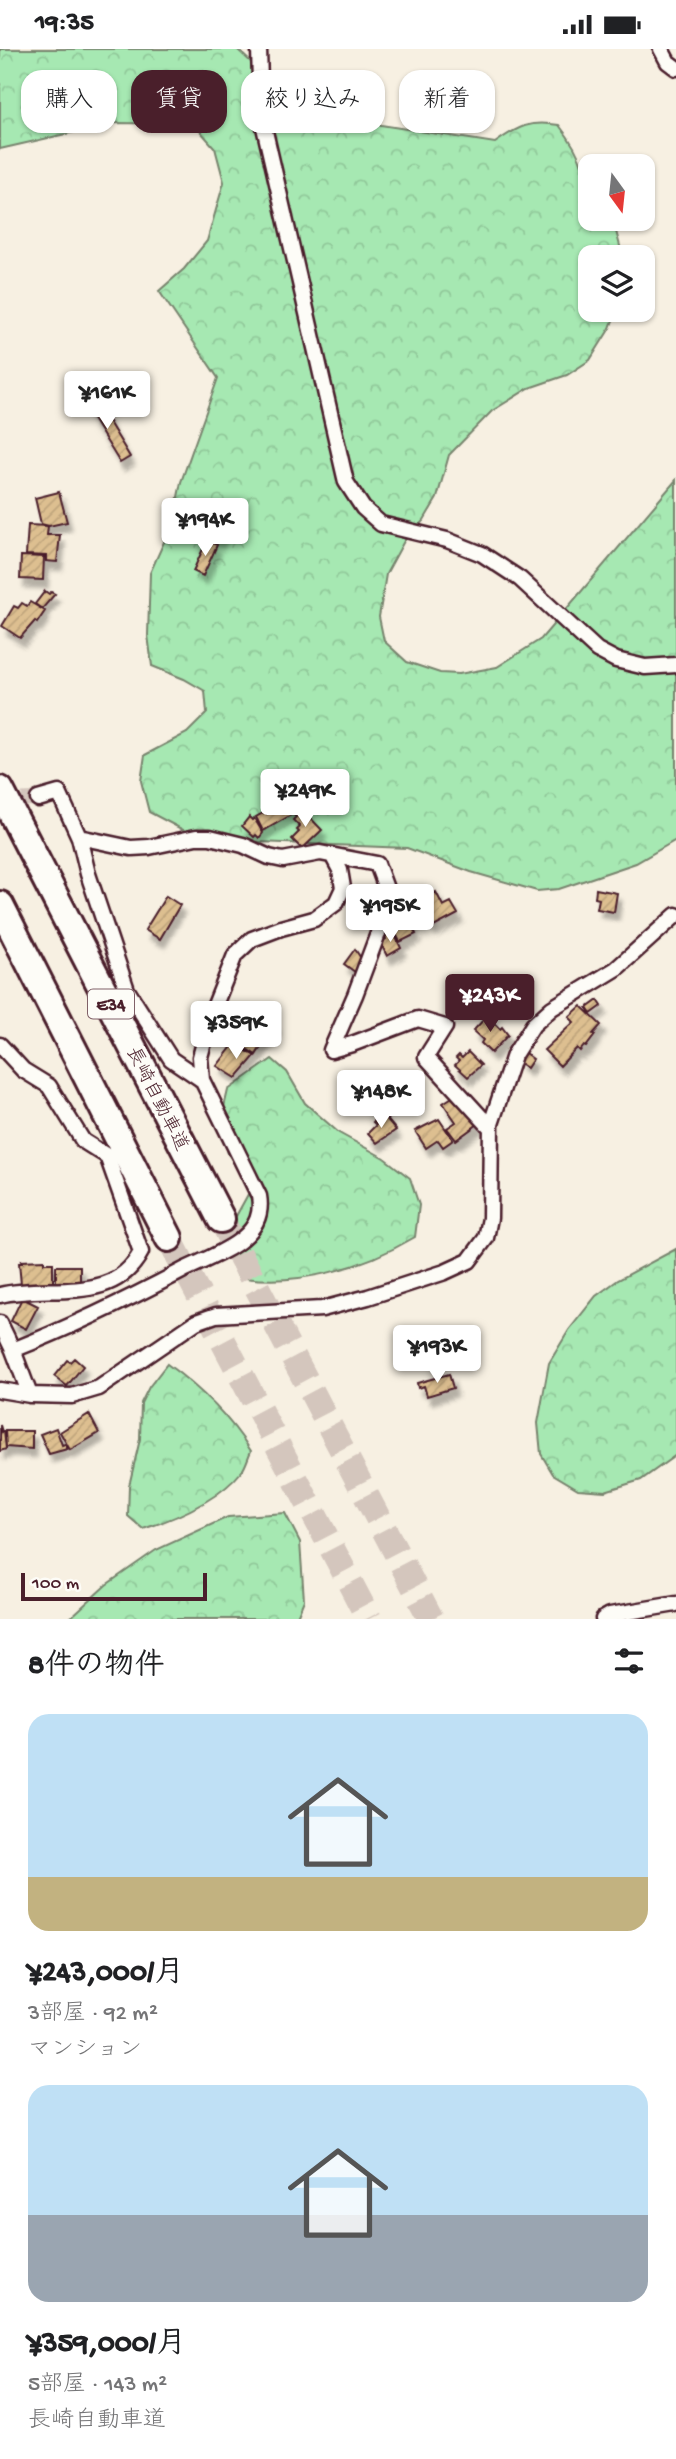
<!DOCTYPE html>
<html lang="ja">
<meta charset="utf-8">
<style>
body{margin:0;font-family:"Gochi Hand","Klee One",sans-serif;background:#f2f2f2;color:#202124;height:100vh;display:flex;flex-direction:column;font-size:26px;white-space:nowrap}
*{box-sizing:border-box;margin:0}
p{font-size:23px;color:#757577}
.icon{flex:none;width:38px;height:38px;fill:none;stroke:currentColor;stroke-width:2;stroke-linecap:round;stroke-linejoin:round}
.map{position:relative;height:1570px;overflow:hidden}
.panel{display:flex;flex-direction:column;background:#fff;flex:1}
.panel>*{flex:none}
.banner{position:absolute;left:21px;top:21px;width:635px;height:63px;display:flex;gap:14px}
.needle{width:46px;rotate:165deg}
.fabs{position:absolute;left:578px;top:105px;display:grid;gap:14px}
.fabs a{display:grid;place-items:center;width:77px;height:77px;border-radius:14px;background:#fff;box-shadow:0 2px 5px #0004;font-size:35px}
.scale{position:absolute;left:21px;bottom:18px;width:186px;box-sizing:border-box;padding-left:7px;border:4px solid #4a1f2b;border-top:0;font-size:19px;line-height:24px;white-space:nowrap;color:#4a1f2b;-webkit-text-stroke:5px #fdfcf7;paint-order:stroke}
.price{position:absolute;translate:-50% -60px;padding:0 16px;border-radius:7px;background:#fff;color:#222;font-size:23px;line-height:46px;filter:drop-shadow(0 2px 4px #0008)}
.price::after{content:'';position:absolute;left:50%;top:42px;width:21px;height:16px;margin-left:-10px;background:inherit;clip-path:polygon(0 0,100% 0,50% 100%)}
.price.selected{background:#4a1f2b;color:#fff}
ul{padding:0;list-style:none}
li{display:grid;align-content:center;gap:14px;height:371px;padding:0 28px}
li span{display:grid;place-items:center;height:217px;border-radius:21px;color:#555}
li>.icon{margin-inline-start:auto}
span .icon{width:126px;height:126px;fill:#fffc;stroke-width:1}
li b{font-size:30px}
h2{display:flex;justify-content:space-between;align-items:center;height:84px;padding:0 28px;font-size:30px}
.pill{padding:0 24px;border-radius:21px;background:#fff;box-shadow:0 2px 5px #0004;font-size:24px;line-height:63px}
.pill.selected{background:#4a1f2b;color:#fff}
.status{display:flex;justify-content:space-between;align-items:center;height:49px;padding:0 35px;background:#fff;direction:ltr}
.status svg{height:19px;fill:currentColor}
.map>svg:first-child{display:block}
</style>
<div class="status"><b>19:35</b><svg viewBox="0 0 49 12"><path d="M0 12V9h3v3zM5 12V6h3v6zM10 12V3h3v9zM15 12V0h3v12zM26 1h20v11H26zM47 4h2v5h-2z"/></svg></div>
<div class="map">
<svg width="676" height="1570" viewBox="0 0 676 1570">
<defs>
<pattern id="forest-crowns" width="20" height="18" patternUnits="userSpaceOnUse" patternTransform="scale(1.75)"><rect width="20" height="18" fill="#a6e8b2"/><path d="M2 6a3 3 0 1 1 6 0M12 15a3 3 0 1 1 6 0" fill="none" stroke="#90c799"/></pattern>
<pattern id="building-hatch" width="6" height="6" patternUnits="userSpaceOnUse" patternTransform="scale(1.75)"><rect width="6" height="6" fill="#ddbf90"/><path d="M-1 1l2-2M0 6l6-6M5 7l2-2" fill="none" stroke="#bfa47c"/></pattern>
<filter id="shadow"><feDropShadow dx="4.5" dy="8" stdDeviation="2" flood-color="#0004"/></filter>
</defs>
<rect width="100%" height="100%" fill="#f7f0e2"/>
<filter id="ink" filterUnits="userSpaceOnUse"><feTurbulence type="fractalNoise" baseFrequency=".0143" numOctaves="2"/><feDisplacementMap in="SourceGraphic" scale="14" xChannelSelector="R" yChannelSelector="G"/><feConvolveMatrix kernelMatrix="1 2 1 2 8 2 1 2 1" color-interpolation-filters="sRGB"/></filter>
<g filter="url(#ink)">
<path fill="url(#forest-crowns)" stroke="#78846e" stroke-width="2" d="M0,0H237L305,64L495,94C519,77 530,71 559,76C583,106 590,132 590,170H611L614,175L623,208H590V261H617L610,279L590,311L567,326L529,339L492,362L449,406L437,449L424,471L404,492L386,525L379,568L384,592L407,613L440,624L459,625L497,618L541,590L676,431V791L636,814L559,840L537,842L471,823L407,799L259,793L187,783L149,763L141,732L145,706L187,684L207,664L205,642L184,630L152,617L148,586L150,524L173,473L181,433L218,329L159,242L184,220L207,192L224,133L215,99L194,75L114,74L0,100Z
M272,1010L287,1023L305,1054L339,1084L384,1109L410,1129L419,1156L415,1188C363,1219 298,1238 238,1228L230,1208V1178L252,1138L228,1105L221,1071L228,1041Z
M676,1200V1406L641,1431L605,1442L578,1440L553,1425L541,1405L538,1374L549,1314L569,1281L596,1247L618,1231Z
M167,1315C200,1339 229,1367 251,1402C248,1408 246,1417 242,1422C219,1451 177,1469 143,1480L128,1467L129,1437L140,1390L141,1354L149,1338Z
M285,1464L300,1493L304,1551L296,1570H69L106,1536L156,1501L228,1468Z"/>
<path fill="url(#building-hatch)" stroke="#4a1f2b" stroke-width="2" filter="url(#shadow)" d="M95,350L130,408L120,414L85,357Z
M59,443L67,473L49,477L41,475L35,449Z
M224,458L233,462L219,492L210,488Z
M28,476L48,477L47,486H60L57,513L46,512V507L26,506Z
M207,491L217,496L203,527L193,522Z
M21,507L44,508L43,531L20,530Z
M45,542L49,545L51,543L55,545L42,560L35,555Z
M30,553L45,562L37,574L35,572L20,589L2,577L14,557L18,559L22,554L27,557Z
M290,749L299,758L291,766L263,782L256,768L265,763L267,765Z
M300,758L322,781L302,800L292,790L299,783L297,781L300,778L293,771L296,768L293,765Z
M249,768L252,771L254,769L263,784L259,789L256,786L254,788L242,777Z
M596,840L617,844L614,863L597,860L599,850L595,849Z
M436,843L443,857L451,853L458,865L432,879L417,854Z
M166,847L180,856L160,890L145,881Z
M410,865L415,873L411,875L416,885L400,893L391,875Z
M393,882L401,899L387,907L380,893L386,890L384,886Z
M355,900L362,911L355,923L344,915Z
M598,951L602,957L591,965L587,959Z
M581,957L601,976L593,985L595,986L586,998L584,997L580,1002L577,999L560,1017L544,1001L574,973L569,968Z
M254,962L275,976L256,1006L242,997L252,982L248,979L246,982L240,978L243,974L245,975Z
M487,967L500,980L502,978L508,986L491,1004L481,994L483,991L473,982Z
M234,995L255,1007L236,1029L217,1017Z
M468,1003L481,1016L468,1028L455,1016L459,1012L456,1009L459,1006L462,1009Z
M525,1004L533,1010L527,1019L518,1013Z
M457,1045L478,1075L456,1091L447,1079L456,1073L443,1054Z
M385,1068L396,1081L377,1094L368,1084L376,1076L373,1073L378,1069L380,1072Z
M439,1070L453,1091L443,1098L438,1091L426,1099L415,1082Z
M44,1211V1214H53V1234H50V1236L35,1234V1237L21,1235L19,1214H22L21,1212Z
M56,1217H80V1234H56Z
M22,1249L38,1257L26,1280L11,1272Z
M74,1309L83,1317L67,1337L54,1327L67,1311L70,1313Z
M449,1325L453,1339L427,1347L424,1337L418,1339L417,1334Z
M89,1365L99,1384L70,1401L60,1383Z
M0,1376L2,1383L4,1382L6,1400L0,1402Z
M56,1379L62,1396L65,1395L67,1400L49,1405L40,1385Z
M5,1382H32V1400L6,1398Z"/>
<g fill="none" stroke-linecap="round" stroke-linejoin="round">
<path stroke="#d4c6bd" stroke-width="14" stroke-dasharray="14 7" stroke-linecap="butt" d="M1,751L38,750"/>
<path stroke="#d4c6bd" stroke-width="26" stroke-dasharray="26 13" stroke-linecap="butt" d="M221,1170L431,1570
M169,1189L369,1570"/>
<g stroke="#4a1f2b" stroke-width="19">
<path id="street" d="M259,0L261,65L346,433L363,459L381,475L447,491L482,505L520,530L597,601L616,611L645,618L676,616
M661,0L668,13L676,19
M38,750L59,744L79,788L88,825L127,941L171,1010L202,1031
M79,788L131,799L149,798L196,788H210L243,796L269,808L283,811L320,804L377,815L388,845L389,855L355,946L331,1001L352,995L418,970L445,978L426,1008L490,1078
M0,996L23,1021L49,1037L83,1092L107,1107L141,1203C113,1257 50,1234 0,1246
M0,1274L13,1301
M0,1341L30,1346L72,1347L99,1339L196,1273L216,1266L322,1260L368,1248L445,1223L469,1212L486,1189L490,1169L491,1075L514,1006L533,976L552,959L616,920L676,866
M30,1346L13,1301C71,1278 127,1251 182,1222C200,1213 229,1202 243,1189C257,1177 262,1164 259,1147L202,1031L200,1008L213,961L235,906L252,890L281,879L314,870L336,854L343,839L340,821L332,806
M603,1570L610,1566L676,1555"/>
</g>
<g stroke="#4a1f2b" stroke-width="32">
<path id="highway" d="M0,741L221,1170
M0,856L169,1189"/>
</g>
<use href="#street" stroke="#fdfcf7" stroke-width="14"/>
<use href="#highway" stroke="#fdfcf7" stroke-width="26"/>
</g>
</g>
<g text-anchor="middle" stroke-width="7" stroke-linejoin="round" paint-order="stroke">
<rect fill="#fdfcf7" stroke="#806168" stroke-width="2" x="88" y="940.5" width="46" height="29" rx="5"/>
<g font-size="18" font-weight="bold" fill="#4a1f2b">
<text x="111" y="961">E34</text>
</g>
<g font-size="19" fill="#4a1f2b" stroke="#fdfcf7">
<text transform="translate(159 1049) rotate(63)" y="7">長崎自動車道</text>
</g>
</g>
</svg>
<div class="fabs">
<a><svg class="needle" viewBox="-14 -14 28 28"><path d="M0-13l5 13h-10z" fill="#e53935"/><path d="M0 13l5-13h-10z" fill="#757577"/></svg></a>
<a><svg class="icon" aria-label="layers" viewBox="0 0 24 24"><path d="M12 4l9 5-9 5-9-5zM3 14l9 5 9-5"/></svg></a>
</div>
<div class="scale">100 m</div>
<b class="price" style="left:107px;top:382px">¥161K</b>
<b class="price" style="left:205px;top:509px">¥194K</b>
<b class="price" style="left:305px;top:780px">¥249K</b>
<b class="price" style="left:390px;top:895px">¥195K</b>
<b class="price selected" style="left:490px;top:985px">¥243K</b>
<b class="price" style="left:236px;top:1012px">¥359K</b>
<b class="price" style="left:381px;top:1081px">¥148K</b>
<b class="price" style="left:437px;top:1336px">¥193K</b>
<div class="banner">
<a class="pill">購入</a>
<a class="pill selected">賃貸</a>
<a class="pill">絞り込み</a>
<a class="pill">新着</a>
</div>
</div>
<section class="panel">
<h2>8件の物件<svg class="icon" aria-label="filters" viewBox="0 0 24 24"><path d="M4 7h16M4 17h16"/><circle cx="9" cy="7" r="2"/><circle cx="15" cy="17" r="2"/></svg></h2>
<ul>
<li><span style="background:linear-gradient(#bfe0f5 75%,#c2b280 0)"><svg class="icon" aria-label="home" viewBox="0 0 24 24"><path d="M3 11l9-7 9 7M6 9v11h12V9"/></svg></span><div><b>¥243,000/月</b><p>3部屋 · 92 m²</p><p>マンション</p></div></li>
<li><span style="background:linear-gradient(#bfe0f5 60%,#9aa5b1 0)"><svg class="icon" aria-label="home" viewBox="0 0 24 24"><path d="M3 11l9-7 9 7M6 9v11h12V9"/></svg></span><div><b>¥359,000/月</b><p>5部屋 · 143 m²</p><p>長崎自動車道</p></div></li>
</ul>
</section>
